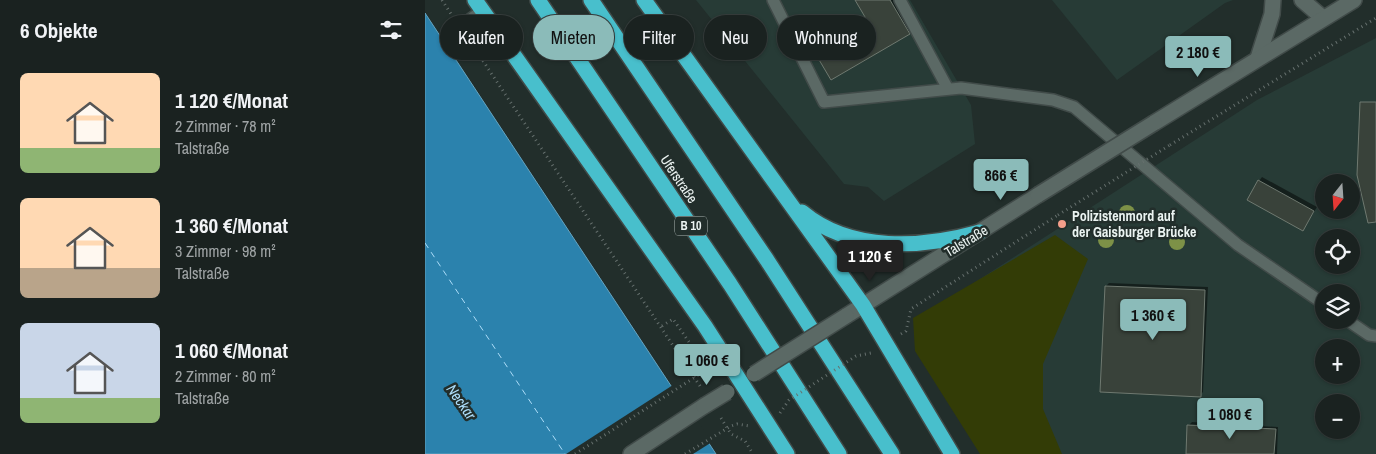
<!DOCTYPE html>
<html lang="de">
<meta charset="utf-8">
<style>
body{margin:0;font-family:"Archivo Narrow",sans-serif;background:#272f2d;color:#f1f3f6;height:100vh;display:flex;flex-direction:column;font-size:19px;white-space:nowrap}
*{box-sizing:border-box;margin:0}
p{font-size:16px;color:#9fa4a5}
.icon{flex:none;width:28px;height:28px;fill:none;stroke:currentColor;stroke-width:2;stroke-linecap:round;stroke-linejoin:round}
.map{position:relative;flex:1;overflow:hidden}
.drawer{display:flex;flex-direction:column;background:#1a2220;width:425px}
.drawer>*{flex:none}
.hud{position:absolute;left:15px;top:15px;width:475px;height:45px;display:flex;gap:10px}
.needle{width:32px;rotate:197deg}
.controls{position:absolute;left:890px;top:174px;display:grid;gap:10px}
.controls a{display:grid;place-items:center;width:45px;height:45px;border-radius:50%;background:#1a2220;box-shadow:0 1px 4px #0004,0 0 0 1px #383f3e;font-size:25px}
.price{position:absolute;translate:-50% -42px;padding:0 11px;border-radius:5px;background:#8bbbb9;color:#111;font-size:16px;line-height:32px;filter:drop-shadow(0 1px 2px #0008)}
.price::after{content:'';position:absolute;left:50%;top:30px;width:15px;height:11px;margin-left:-8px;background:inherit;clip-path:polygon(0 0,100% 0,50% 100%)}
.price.active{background:#222;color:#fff}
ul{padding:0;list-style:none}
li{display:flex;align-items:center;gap:15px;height:125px;padding:0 20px}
li span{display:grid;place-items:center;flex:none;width:140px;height:100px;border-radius:8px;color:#555}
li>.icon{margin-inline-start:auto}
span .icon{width:60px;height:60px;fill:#fffc;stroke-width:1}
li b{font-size:21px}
h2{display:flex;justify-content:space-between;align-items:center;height:60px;padding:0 20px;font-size:21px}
.tag{padding:0 18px;border-radius:22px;background:#1a2220;box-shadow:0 1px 4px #0004,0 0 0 1px #383f3e;font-size:18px;line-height:45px}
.tag.active{background:#8bbbb9;color:#111}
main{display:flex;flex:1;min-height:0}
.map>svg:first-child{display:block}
</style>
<main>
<section class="drawer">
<h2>6 Objekte<svg class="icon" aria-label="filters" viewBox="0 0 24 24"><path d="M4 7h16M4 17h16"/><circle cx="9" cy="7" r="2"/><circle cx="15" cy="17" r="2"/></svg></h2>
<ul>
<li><span style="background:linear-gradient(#ffd9b3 75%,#8fb573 0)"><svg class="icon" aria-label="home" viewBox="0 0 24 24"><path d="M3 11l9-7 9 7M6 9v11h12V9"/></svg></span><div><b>1 120 €/Monat</b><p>2 Zimmer · 78 m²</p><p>Talstraße</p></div></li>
<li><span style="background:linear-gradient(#ffd9b3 70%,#b9a48a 0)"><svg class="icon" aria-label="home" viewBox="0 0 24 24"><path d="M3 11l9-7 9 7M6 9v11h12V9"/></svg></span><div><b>1 360 €/Monat</b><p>3 Zimmer · 98 m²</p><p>Talstraße</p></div></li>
<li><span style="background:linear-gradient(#c9d6e8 75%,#8fb573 0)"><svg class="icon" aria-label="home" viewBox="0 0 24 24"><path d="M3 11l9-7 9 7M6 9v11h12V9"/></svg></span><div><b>1 060 €/Monat</b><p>2 Zimmer · 80 m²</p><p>Talstraße</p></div></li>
</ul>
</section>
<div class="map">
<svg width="951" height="454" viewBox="0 0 951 454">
<rect width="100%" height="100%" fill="#222e2b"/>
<path fill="#273b36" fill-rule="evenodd" d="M271,0H485L546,105L550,144L459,201L443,187L419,184Z
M627,0H808L800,3L692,80Z
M951,38V454H569L493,319L832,100ZM899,182H926V210H899ZM899,238H926V265H899ZM899,292H926V320H899ZM899,348H926V375H899ZM899,402H926V430H899Z"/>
<path fill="#333c06" d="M630,235L663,259L618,364V409L637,454H555L490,351L488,318Z"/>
<path fill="#2b82ad" stroke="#65a4c1" d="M0,13L291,454H0Z"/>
<path fill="#222e2b" d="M248,385L287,442L268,454H141Z"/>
<path fill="#0007" d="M431,0H480L494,24L484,33L391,53L401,43L442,19Z
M837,177L892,207L878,229L834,181Z
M684,283L783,287L778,392L775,395L681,286Z
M767,422L853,427L852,454H762L764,425Z"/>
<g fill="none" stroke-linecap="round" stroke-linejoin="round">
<path stroke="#adddf9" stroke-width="1" stroke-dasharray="6 5" stroke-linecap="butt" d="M0,243L140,454"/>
</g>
<path fill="#39423a" stroke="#6f7970" d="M430,0H465L485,34L406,80L390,53L443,22Z
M935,102H951V222L943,223L932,175Z
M833,180L889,211L878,231L822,200Z
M680,286L780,290L776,397L675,392Z
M762,425L851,429L849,454H761Z"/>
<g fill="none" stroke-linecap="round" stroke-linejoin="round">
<g stroke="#414b49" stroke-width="14">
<path id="lane" d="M348,0L399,102L536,88L628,100L649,107L813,245L899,304
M475,0L523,89
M35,27L58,10
M922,320L944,335L951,336"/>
</g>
<g stroke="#414b49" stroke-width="18">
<path id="street" d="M877,0L898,18
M833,58L847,14L848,0"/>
</g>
<g stroke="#414b49" stroke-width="18">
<path id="secondary" d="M729,123L929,0
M421,316L613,195
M206,454L279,406"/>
</g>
<g stroke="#414b49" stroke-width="18">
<path id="highway" d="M50,0L280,326L362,454
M113,0L305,284L414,454
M166,0L342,260L467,454
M219,0L438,305L527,454
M377,212C426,253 498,248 555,232"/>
</g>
<path stroke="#66706e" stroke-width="3" stroke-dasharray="1 4" stroke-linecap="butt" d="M17,0L26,14
M44,40L275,386
M745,145L951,18
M237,326L248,319L271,352
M476,334L481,331L486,309L633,215
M275,374L279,360
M296,418L306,434L320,441L328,454"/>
<use href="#lane" stroke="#5b6965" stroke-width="11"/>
<use href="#street" stroke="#5b6965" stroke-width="15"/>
<use href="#secondary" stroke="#5b6965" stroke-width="15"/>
<use href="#highway" stroke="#48bfcc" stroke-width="15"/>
<g stroke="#414b49" stroke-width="18" stroke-linecap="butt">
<path id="secondary-bridge" d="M613,195L729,123
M329,374L421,316
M279,406L302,392"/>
</g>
<path stroke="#66706e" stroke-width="3" stroke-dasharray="1 4" stroke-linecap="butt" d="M633,215L745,145
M355,413L364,400L431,356L446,353
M150,454L275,374
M260,454L306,426L312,424L325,426"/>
<use href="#secondary-bridge" stroke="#5b6965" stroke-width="15"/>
</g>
<g fill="#7d9147">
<circle cx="702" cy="213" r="8"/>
<circle cx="681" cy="240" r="8"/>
<circle cx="752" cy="242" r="8"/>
</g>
<circle fill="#f49e8a" stroke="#222e2b" stroke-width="2" cx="637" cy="224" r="5"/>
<g text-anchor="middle" stroke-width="5" stroke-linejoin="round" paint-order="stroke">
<rect fill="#222e2b" stroke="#afb8b6" stroke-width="1" x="250" y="216.5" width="32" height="19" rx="4"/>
<g font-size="12" font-weight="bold" fill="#ebf3f1">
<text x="266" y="230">B 10</text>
</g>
<g font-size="14" fill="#ebf3f1" stroke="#222e2b">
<text transform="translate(254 179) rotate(56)" y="5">Uferstraße</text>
<text transform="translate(541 241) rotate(-31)" y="5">Talstraße</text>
</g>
<g font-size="14" font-weight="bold" fill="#ebf3f1" stroke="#222e2b" text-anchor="start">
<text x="647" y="221">Polizistenmord auf<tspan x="647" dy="16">der Gaisburger Brücke</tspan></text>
</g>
<g font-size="15" font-style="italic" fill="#adddf9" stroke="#222e2b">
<text transform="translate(36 402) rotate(55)" y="5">Neckar</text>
</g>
</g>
</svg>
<div class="controls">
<a><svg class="needle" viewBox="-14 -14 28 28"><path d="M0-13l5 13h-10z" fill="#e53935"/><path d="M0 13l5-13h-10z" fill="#9fa4a5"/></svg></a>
<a><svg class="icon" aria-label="locate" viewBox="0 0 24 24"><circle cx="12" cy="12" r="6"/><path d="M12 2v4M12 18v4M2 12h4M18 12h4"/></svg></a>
<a><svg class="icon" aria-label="layers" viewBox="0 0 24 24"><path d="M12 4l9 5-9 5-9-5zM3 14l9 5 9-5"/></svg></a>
<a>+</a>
<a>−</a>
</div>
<b class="price" style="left:773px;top:78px">2 180 €</b>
<b class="price" style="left:576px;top:201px">866 €</b>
<b class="price active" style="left:445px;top:282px">1 120 €</b>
<b class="price" style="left:728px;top:341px">1 360 €</b>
<b class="price" style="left:282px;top:386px">1 060 €</b>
<b class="price" style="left:805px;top:440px">1 080 €</b>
<div class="hud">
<a class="tag">Kaufen</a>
<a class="tag active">Mieten</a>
<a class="tag">Filter</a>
<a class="tag">Neu</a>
<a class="tag">Wohnung</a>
</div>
</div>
</main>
